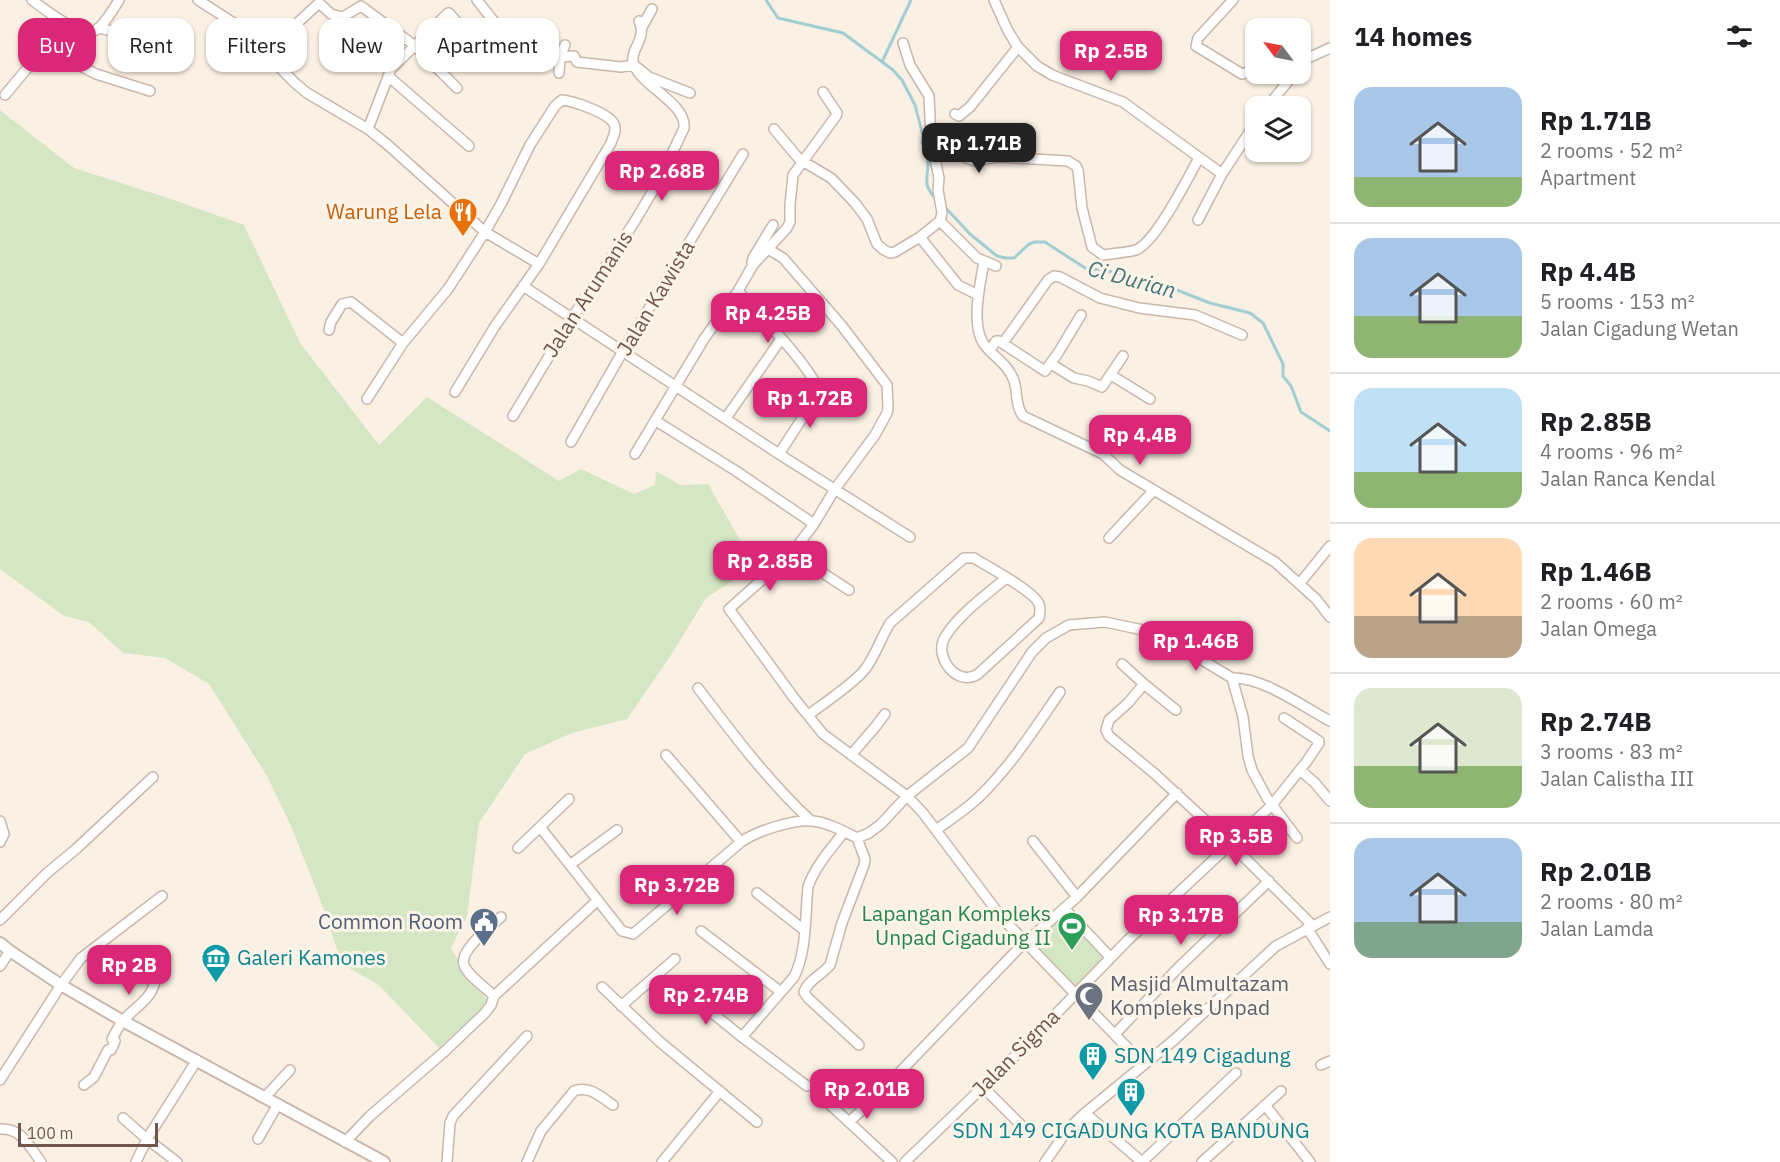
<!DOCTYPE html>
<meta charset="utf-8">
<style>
body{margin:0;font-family:"IBM Plex Sans",sans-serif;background:#f2f2f2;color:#202124;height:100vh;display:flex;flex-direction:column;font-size:22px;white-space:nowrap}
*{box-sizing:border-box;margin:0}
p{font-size:20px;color:#757577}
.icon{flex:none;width:33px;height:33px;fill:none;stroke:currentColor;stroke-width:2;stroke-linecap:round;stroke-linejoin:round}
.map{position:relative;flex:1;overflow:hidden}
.drawer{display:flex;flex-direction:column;background:#fff;width:450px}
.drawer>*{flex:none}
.hud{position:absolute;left:18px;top:18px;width:570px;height:54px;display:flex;gap:12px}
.needle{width:39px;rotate:302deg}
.buttons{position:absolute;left:1245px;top:18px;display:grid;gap:12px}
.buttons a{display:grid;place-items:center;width:66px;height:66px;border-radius:12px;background:#fff;box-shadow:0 2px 4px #0004;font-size:30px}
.scale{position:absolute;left:18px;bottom:15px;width:140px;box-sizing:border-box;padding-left:6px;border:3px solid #70564c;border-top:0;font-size:16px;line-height:21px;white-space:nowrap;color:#70564c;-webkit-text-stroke:4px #fdf4e9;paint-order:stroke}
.price{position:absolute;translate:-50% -51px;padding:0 14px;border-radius:12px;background:#db2777;color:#fff;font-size:20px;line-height:39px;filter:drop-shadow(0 2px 3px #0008)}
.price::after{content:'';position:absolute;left:50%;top:36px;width:18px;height:14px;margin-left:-9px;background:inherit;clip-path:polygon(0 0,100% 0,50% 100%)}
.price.current{background:#222;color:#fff}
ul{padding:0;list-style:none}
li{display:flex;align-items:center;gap:18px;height:150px;padding:0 24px}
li+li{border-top:2px solid #e0e0e0}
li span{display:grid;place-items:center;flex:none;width:168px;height:120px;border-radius:18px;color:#555}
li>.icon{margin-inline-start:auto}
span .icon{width:72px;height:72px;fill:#fffc;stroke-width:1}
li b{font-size:26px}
h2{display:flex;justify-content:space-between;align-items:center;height:72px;padding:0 24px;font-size:26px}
.tag{padding:0 21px;border-radius:18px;background:#fff;box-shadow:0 2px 4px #0004;font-size:21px;line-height:54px}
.tag.current{background:#db2777;color:#fff}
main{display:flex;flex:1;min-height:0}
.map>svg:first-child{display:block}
</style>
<main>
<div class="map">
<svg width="1330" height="1162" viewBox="0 0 1330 1162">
<rect width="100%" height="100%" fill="#faf0e3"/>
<path fill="#d4e6c3" d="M0,110L74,168L168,198L244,225L300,343L379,445L427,397L559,481L581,469L634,494L655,485L656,471L680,485L708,484L755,566L706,598L673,652L627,719L572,733L525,754L479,823L467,916L451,948L471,982L489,1002L439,1048L379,985L342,964L320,899L291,826L267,776L209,684L165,658L123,653L89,622L64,616L0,569Z
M1064,910L1108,957L1075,990L1027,943Z"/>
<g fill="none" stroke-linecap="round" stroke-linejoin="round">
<path stroke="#a1ced3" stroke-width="3" d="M766,0L778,18L843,33L893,70L902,80L915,105L923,136L922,143C925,149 928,155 928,162C928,179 922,184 936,199
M882,62L911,0
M943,205L970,234L997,256L1006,258H1014L1029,244L1035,242H1045L1085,268L1114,272L1154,281L1210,303L1250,313L1263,323L1283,364V376L1291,386L1301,412L1330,431"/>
<g stroke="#cab7ab" stroke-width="12">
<path id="minor" d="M32,0C44,9 76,34 91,32C101,31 114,8 119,0
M198,0L240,27L295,83L307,93L368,129L389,146L485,232L539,264
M994,0L1008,31L1018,47L1037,66L1052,75L1123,102L1222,174
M1233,0L1198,38L1196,46L1242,74L1246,73L1256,63
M65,23L54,46V50L59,55L96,74L150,91
M642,27L652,9
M98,28L160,41
M565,45L560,57L574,56L577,62L621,67L634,65L649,77L690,93
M265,53L319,3L331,14L343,17L361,6L415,46L457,88
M1300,66L1308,58L1330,48
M559,73L560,57
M388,76L469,146
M5,95L54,36
M1268,106L1294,74
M955,114L959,116L970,107L1018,47
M368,129L391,69L448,13H449L467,34L495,57H501L504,51L499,28L477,0
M774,129L799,159L831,178L855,203L867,219L877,244L884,250L890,253L895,252L920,237L940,221L942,213L938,190L939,178L931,139L929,96L910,65L903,43
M931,139L946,142L966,158L975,161L996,157L1068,161L1076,166L1078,170L1082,208L1092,247L1103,255C1114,253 1125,253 1136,250C1156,242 1187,179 1199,158
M1198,220L1222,174L1256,122
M940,221L977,258L996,266
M920,237L958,285L978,295
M768,249L783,258L842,326L887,385L888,407L887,413L875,435L835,489L814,524L792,553L729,609L794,698L823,734L907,796L923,813L1002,918L1144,1065
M752,262L753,258L773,225
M984,262C980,285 969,329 987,348C997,359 1009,366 1014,381C1018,393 1015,406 1023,416L1103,454L1120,470L1275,562L1316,599L1330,617
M523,286L779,454L910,537
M738,291C763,320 799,353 817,386L814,400L779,454
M329,330L331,322L342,304L351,302L403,343
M1003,343L1048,280L1054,276L1060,277L1100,298L1139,308L1195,315L1242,335
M990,350L996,341H999L1045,371L1058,353L1081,315
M1051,364L1074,378L1088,381L1102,387L1123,356
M1111,375L1150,399
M367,399L403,343L448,289L485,232L502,202L530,145L555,106L562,100C573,101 609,113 614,124C617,130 613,137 611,143L539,264L495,326L455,392
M513,416L572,318L635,221L661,177L684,128C687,104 643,87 634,65C628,50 648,39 639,21
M726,418L781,339
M656,421L736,471L814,524
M571,442L623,351L743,154
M635,454L704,339L738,291L753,265L787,228L790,222V205L793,175L836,116L837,113L823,92
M1109,538L1154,490
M792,553L849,590
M1300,583L1330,546
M1122,664L1144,684L1128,703L1109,720L1106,730L1109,736L1155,774L1231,844L1312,925
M1144,684L1176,710
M698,688C732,733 768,781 810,820
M808,715C822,705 856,682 866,668C876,654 881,638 890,623L964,558H974C988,567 1034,591 1039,604C1041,609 1040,613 1039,618L978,674C957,688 933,656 945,637C959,614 985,596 1006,578
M666,755L741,842
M851,755L876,726L885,714
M1300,770L1315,783L1330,801
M0,821L4,834L0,842
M540,827L622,931L633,934L741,842C757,831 793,819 813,821C829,823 843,831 857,838L869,833L881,824L907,796L968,748L1032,652L1046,638L1069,625L1105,622L1143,630L1174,643L1232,678
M936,830C951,819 967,809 980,796C1011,766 1035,728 1060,692
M857,838L865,859L864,865L842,923L830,965C822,975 808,980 804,992L808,998L859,1045
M1297,838L1267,798L1252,770L1248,756L1243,717L1232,678C1263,677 1302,706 1330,721
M1033,841L1077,897
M518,848L569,799
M571,864L617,830
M757,893L804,930
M1064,908L1110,957
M0,920L47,873L76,849L153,777
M1307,928L1330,964
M701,931L781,992
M0,966L10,951
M679,986L742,1037L807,1086
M602,987L660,1042L757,1122
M494,996L598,900
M494,996C485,987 469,977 464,965C459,950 491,926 501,917
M621,1006L675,959
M1115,1034L1180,966L1269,881
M742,1037L794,977C807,951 805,916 808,887C815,866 831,849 844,832
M1321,1065L1330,1061
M0,1080L61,985L81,958L162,896
M84,1085L94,1077L108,1050H111L115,1041L112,1039C115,1034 118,1027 122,1022C133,1008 153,999 155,980L149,971
M983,1087L1023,1127
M265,1097L290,1070
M823,1098L892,1162
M1265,1105L1310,1162
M1085,1113L1142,1162
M123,1118L147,1139L197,1060
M849,1122L876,1097L1019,948L1077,897L1177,793
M0,1129C22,1128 29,1146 41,1162
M258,1139L278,1104
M345,1142L370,1116L445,1051L485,1013L491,1005L494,996
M136,1162L147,1139L177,1162
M447,1162L450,1123L453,1116L527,1036
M527,1162L541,1131L574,1091C589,1085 601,1097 613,1105
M662,1162L720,1091
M905,1162L1015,1056L1128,940L1272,805L1307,761L1319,743V741L1284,718
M1045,1162L1069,1128L1085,1113L1174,1040L1276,946L1330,917
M1142,1162L1236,1073
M1202,1162L1281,1091"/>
</g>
<g stroke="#cab7ab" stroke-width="14">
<path id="tertiary" d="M0,943L10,951L61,985L123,1021L384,1162"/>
</g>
<use href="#minor" stroke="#fff" stroke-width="9"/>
<use href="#tertiary" stroke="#fff" stroke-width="10"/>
</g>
<defs>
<g id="restaurant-pin" transform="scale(1.5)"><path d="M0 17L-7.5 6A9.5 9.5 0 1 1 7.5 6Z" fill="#e8710a" stroke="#fdf4e9"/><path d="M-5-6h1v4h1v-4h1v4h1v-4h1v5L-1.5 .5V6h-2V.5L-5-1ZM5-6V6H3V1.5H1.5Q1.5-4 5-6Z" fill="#fff"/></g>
<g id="civic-pin" transform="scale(1.5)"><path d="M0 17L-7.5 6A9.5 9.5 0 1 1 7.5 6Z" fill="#5c6f8a" stroke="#fdf4e9"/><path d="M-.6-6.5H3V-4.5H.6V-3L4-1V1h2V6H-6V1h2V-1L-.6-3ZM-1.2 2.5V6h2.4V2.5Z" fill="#fff"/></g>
<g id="stadium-pin" transform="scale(1.5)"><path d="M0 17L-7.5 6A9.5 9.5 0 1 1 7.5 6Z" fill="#2e9e5b" stroke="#fdf4e9"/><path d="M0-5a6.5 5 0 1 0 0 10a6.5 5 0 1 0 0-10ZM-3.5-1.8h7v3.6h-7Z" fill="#fff"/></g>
<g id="museum-pin" transform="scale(1.5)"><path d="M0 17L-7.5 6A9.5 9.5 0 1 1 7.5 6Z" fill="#0f9aa8" stroke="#fdf4e9"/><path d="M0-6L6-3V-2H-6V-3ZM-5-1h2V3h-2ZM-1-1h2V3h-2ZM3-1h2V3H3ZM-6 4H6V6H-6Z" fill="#fff"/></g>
<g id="mosque-pin" transform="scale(1.5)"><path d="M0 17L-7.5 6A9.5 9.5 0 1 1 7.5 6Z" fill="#6b7280" stroke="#fdf4e9"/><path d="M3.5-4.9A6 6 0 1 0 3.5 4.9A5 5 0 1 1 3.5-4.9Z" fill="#fff"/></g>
<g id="building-pin" transform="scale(1.5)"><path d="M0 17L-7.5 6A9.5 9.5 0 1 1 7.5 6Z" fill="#0f9aa8" stroke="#fdf4e9"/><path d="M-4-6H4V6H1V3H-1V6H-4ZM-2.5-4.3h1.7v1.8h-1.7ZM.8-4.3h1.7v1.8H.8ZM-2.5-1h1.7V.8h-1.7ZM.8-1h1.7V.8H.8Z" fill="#fff"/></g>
</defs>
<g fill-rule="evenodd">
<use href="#restaurant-pin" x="463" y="212"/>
<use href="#civic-pin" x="484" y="922"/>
<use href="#stadium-pin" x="1072" y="926"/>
<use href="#museum-pin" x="216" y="958"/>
<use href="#mosque-pin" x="1089" y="996"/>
<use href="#building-pin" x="1093" y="1056"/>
<use href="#building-pin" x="1131" y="1092"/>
</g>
<g text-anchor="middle" stroke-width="6" stroke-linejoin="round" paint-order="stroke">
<g font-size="21" fill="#c56008" stroke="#fdf4e9" text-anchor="end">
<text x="442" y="219">Warung Lela</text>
</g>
<g font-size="21" fill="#70564c" stroke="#fdf4e9">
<text transform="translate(588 294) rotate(-57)" y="7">Jalan Arumanis</text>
<text transform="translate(656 298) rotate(-59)" y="7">Jalan Kawista</text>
<text transform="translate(1016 1053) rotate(-45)" y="7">Jalan Sigma</text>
</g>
<g font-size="21" fill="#27864d" stroke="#fdf4e9" text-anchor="end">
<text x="1051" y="921">Lapangan Kompleks<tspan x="1051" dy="24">Unpad Cigadung II</tspan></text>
</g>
<g font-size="21" fill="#4e5e75" stroke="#fdf4e9" text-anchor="end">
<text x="463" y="929">Common Room</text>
</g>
<g font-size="21" fill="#0d838f" stroke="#fdf4e9" text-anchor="start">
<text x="237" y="965">Galeri Kamones</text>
<text x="1114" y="1063">SDN 149 Cigadung</text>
<text x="1131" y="1138" text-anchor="middle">SDN 149 CIGADUNG KOTA BANDUNG</text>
</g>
<g font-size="21" fill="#5b616d" stroke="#fdf4e9" text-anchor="start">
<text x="1110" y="991">Masjid Almultazam<tspan x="1110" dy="24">Kompleks Unpad</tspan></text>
</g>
<g font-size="22" font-style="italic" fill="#44767b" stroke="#fdf4e9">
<text transform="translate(1132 279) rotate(15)" y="8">Ci Durian</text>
</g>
</g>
</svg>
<div class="buttons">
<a><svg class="needle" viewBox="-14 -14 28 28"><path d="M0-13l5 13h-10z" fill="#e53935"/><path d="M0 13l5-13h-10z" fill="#757577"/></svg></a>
<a><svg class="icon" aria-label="layers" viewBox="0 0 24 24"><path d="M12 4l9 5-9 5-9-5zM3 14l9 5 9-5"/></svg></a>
</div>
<div class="scale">100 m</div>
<b class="price" style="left:1111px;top:82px">Rp 2.5B</b>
<b class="price current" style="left:979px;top:174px">Rp 1.71B</b>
<b class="price" style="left:662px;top:202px">Rp 2.68B</b>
<b class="price" style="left:768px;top:344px">Rp 4.25B</b>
<b class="price" style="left:810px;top:429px">Rp 1.72B</b>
<b class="price" style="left:1140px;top:466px">Rp 4.4B</b>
<b class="price" style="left:770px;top:592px">Rp 2.85B</b>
<b class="price" style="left:1196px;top:672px">Rp 1.46B</b>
<b class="price" style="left:1236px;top:867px">Rp 3.5B</b>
<b class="price" style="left:677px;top:916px">Rp 3.72B</b>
<b class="price" style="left:1181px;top:946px">Rp 3.17B</b>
<b class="price" style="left:129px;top:996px">Rp 2B</b>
<b class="price" style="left:706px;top:1026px">Rp 2.74B</b>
<b class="price" style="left:867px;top:1120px">Rp 2.01B</b>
<div class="hud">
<a class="tag current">Buy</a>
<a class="tag">Rent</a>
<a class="tag">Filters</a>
<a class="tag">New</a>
<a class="tag">Apartment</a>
</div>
</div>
<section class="drawer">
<h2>14 homes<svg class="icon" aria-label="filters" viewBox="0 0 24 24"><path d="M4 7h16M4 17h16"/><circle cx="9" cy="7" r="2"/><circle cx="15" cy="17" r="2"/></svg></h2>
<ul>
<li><span style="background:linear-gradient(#a9c7e8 75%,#8fb573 0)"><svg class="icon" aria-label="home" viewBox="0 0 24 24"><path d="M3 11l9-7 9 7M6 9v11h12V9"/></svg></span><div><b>Rp 1.71B</b><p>2 rooms · 52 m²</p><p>Apartment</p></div></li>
<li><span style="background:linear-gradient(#a9c7e8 65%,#8fb573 0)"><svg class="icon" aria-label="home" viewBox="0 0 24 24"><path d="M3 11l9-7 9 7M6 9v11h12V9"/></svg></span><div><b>Rp 4.4B</b><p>5 rooms · 153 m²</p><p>Jalan Cigadung Wetan</p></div></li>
<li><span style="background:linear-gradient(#bfe0f5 70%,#8fb573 0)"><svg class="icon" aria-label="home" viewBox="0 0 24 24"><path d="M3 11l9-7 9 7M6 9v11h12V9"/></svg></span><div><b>Rp 2.85B</b><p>4 rooms · 96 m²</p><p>Jalan Ranca Kendal</p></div></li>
<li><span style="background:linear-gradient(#ffd9b3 65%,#b9a48a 0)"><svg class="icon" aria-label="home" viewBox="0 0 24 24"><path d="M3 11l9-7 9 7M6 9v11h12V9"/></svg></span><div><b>Rp 1.46B</b><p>2 rooms · 60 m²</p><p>Jalan Omega</p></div></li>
<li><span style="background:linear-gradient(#dfe7d0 65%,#8fb573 0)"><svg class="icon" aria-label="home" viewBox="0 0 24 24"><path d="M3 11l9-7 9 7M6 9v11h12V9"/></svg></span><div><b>Rp 2.74B</b><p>3 rooms · 83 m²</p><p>Jalan Calistha III</p></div></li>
<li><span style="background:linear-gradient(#a9c7e8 70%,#7fa58c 0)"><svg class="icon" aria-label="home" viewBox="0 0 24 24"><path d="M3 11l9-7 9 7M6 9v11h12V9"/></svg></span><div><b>Rp 2.01B</b><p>2 rooms · 80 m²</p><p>Jalan Lamda</p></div></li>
</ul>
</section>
</main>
